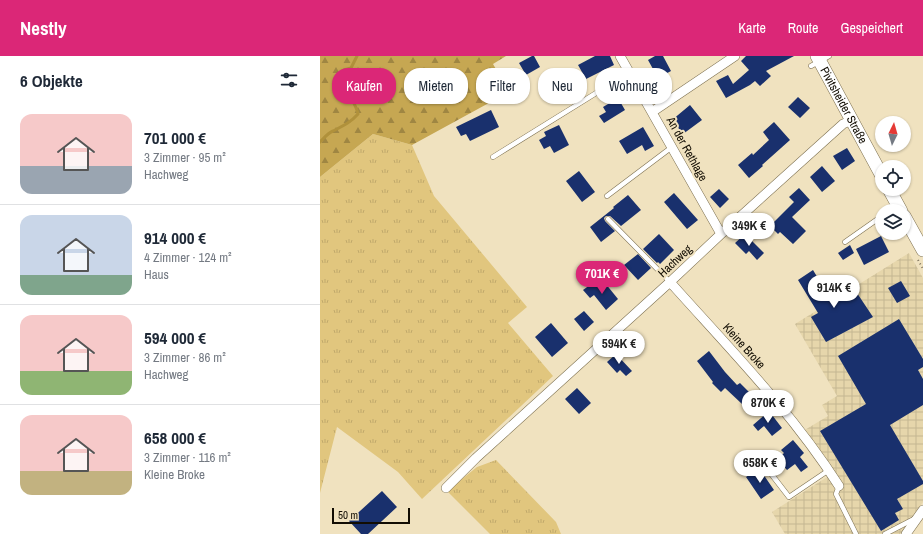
<!DOCTYPE html>
<html lang="de">
<meta charset="utf-8">
<style>
body{margin:0;font-family:"Archivo Narrow",sans-serif;background:#f6f6f7;color:#1f2937;height:100vh;display:flex;flex-direction:column;font-size:15px;white-space:nowrap}
*{box-sizing:border-box;margin:0}
p{font-size:13px;color:#747a83}
.icon{flex:none;width:22px;height:22px;fill:none;stroke:currentColor;stroke-width:2;stroke-linecap:round;stroke-linejoin:round}
.map{position:relative;flex:1;overflow:hidden}
.drawer{display:flex;flex-direction:column;background:#fff;width:320px}
.drawer>*{flex:none}
.hud{position:absolute;left:12px;top:12px;width:380px;height:36px;display:flex;gap:8px}
.needle{width:26px;rotate:5deg}
.controls{position:absolute;left:555px;top:60px;display:grid;gap:8px}
.controls a{display:grid;place-items:center;width:36px;height:36px;border-radius:50%;background:#fff;box-shadow:0 1px 3px #0004;font-size:20px}
.scale{position:absolute;left:12px;bottom:10px;width:78px;box-sizing:border-box;padding-left:4px;border:2px solid #120d03;border-top:0;font-size:11px;line-height:14px;white-space:nowrap;color:#120d03;-webkit-text-stroke:3px #f0e2bf;paint-order:stroke}
.price{position:absolute;translate:-50% -34px;padding:0 9px;border-radius:14px;background:#fff;color:#222;font-size:13px;line-height:26px;filter:drop-shadow(0 1px 2px #0008)}
.price::after{content:'';position:absolute;left:50%;top:24px;width:12px;height:9px;margin-left:-6px;background:inherit;clip-path:polygon(0 0,100% 0,50% 100%)}
.price.current{background:#db2777;color:#fff}
ul{padding:0;list-style:none}
li{display:flex;align-items:center;gap:12px;height:100px;padding:0 20px}
li+li{border-top:1px solid #e0e1e3}
li span{display:grid;place-items:center;flex:none;width:112px;height:80px;border-radius:12px;color:#555}
li>.icon{margin-inline-start:auto}
span .icon{width:48px;height:48px;fill:#fffc;stroke-width:1}
li b{font-size:17px}
h2{display:flex;justify-content:space-between;align-items:center;height:48px;padding:0 20px;font-size:17px}
.chip{padding:0 14px;border-radius:16px;background:#fff;box-shadow:0 1px 3px #0004;font-size:14px;line-height:36px}
.chip.current{background:#db2777;color:#fff}
header{display:flex;align-items:center;gap:24px;box-sizing:border-box;height:56px;padding:0 20px;background:#db2777;color:#fff}
header strong{font-size:19px}
nav{display:flex;gap:22px;margin-inline-start:auto;font-size:14px}
main{display:flex;flex:1;min-height:0}
.map>svg:first-child{display:block}
</style>
<header>
<strong>Nestly</strong>
<nav><a>Karte</a><a>Route</a><a>Gespeichert</a></nav>
</header>
<main>
<section class="drawer">
<h2>6 Objekte<svg class="icon" aria-label="filters" viewBox="0 0 24 24"><path d="M4 7h16M4 17h16"/><circle cx="9" cy="7" r="2"/><circle cx="15" cy="17" r="2"/></svg></h2>
<ul>
<li><span style="background:linear-gradient(#f6c9c9 65%,#9aa5b1 0)"><svg class="icon" aria-label="home" viewBox="0 0 24 24"><path d="M3 11l9-7 9 7M6 9v11h12V9"/></svg></span><div><b>701 000 €</b><p>3 Zimmer · 95 m²</p><p>Hachweg</p></div></li>
<li><span style="background:linear-gradient(#c9d6e8 75%,#7fa58c 0)"><svg class="icon" aria-label="home" viewBox="0 0 24 24"><path d="M3 11l9-7 9 7M6 9v11h12V9"/></svg></span><div><b>914 000 €</b><p>4 Zimmer · 124 m²</p><p>Haus</p></div></li>
<li><span style="background:linear-gradient(#f6c9c9 70%,#8fb573 0)"><svg class="icon" aria-label="home" viewBox="0 0 24 24"><path d="M3 11l9-7 9 7M6 9v11h12V9"/></svg></span><div><b>594 000 €</b><p>3 Zimmer · 86 m²</p><p>Hachweg</p></div></li>
<li><span style="background:linear-gradient(#f6c9c9 70%,#c2b280 0)"><svg class="icon" aria-label="home" viewBox="0 0 24 24"><path d="M3 11l9-7 9 7M6 9v11h12V9"/></svg></span><div><b>658 000 €</b><p>3 Zimmer · 116 m²</p><p>Kleine Broke</p></div></li>
</ul>
</section>
<div class="map">
<svg width="603" height="478" viewBox="0 0 603 478">
<defs>
<pattern id="industrial-grid" width="8" height="8" patternUnits="userSpaceOnUse"><rect width="8" height="8" fill="#e6d6ab"/><path d="M0 4h8M4 0v8" fill="none" stroke="#c4b692"/></pattern>
<pattern id="grass-tufts" width="24" height="20" patternUnits="userSpaceOnUse"><rect width="24" height="20" fill="#e1c67e"/><path d="M3 7l-1-3M5 7V3M7 7l1-3M15 17l-1-3M17 17v-4M19 17l1-3" fill="none" stroke="#c0a96b"/></pattern>
<pattern id="forest-firs" width="22" height="20" patternUnits="userSpaceOnUse"><rect width="22" height="20" fill="#c6a752"/><path d="M5 1l3.5 6h-7zM16 11l3.5 6h-7z" fill="#9f8642"/></pattern>
</defs>
<rect width="100%" height="100%" fill="#f0e2bf"/>
<path fill="url(#industrial-grid)" d="M589,197L603,222V446L580,478H465L452,456L515,416L483,375L508,360L502,349L517,340L475,268Z"/>
<path fill="url(#grass-tufts)" d="M53,78L92,89L114,140L207,251L188,267L233,320L102,443L78,416L17,371L0,437V121Z
M176,404L236,466L241,478H170L127,435L157,411Z"/>
<path fill="url(#forest-firs)" d="M0,0H186L173,8L189,36L92,89L53,78L0,121Z"/>
<g fill="none" stroke-linecap="round" stroke-linejoin="round">
<path stroke="#b0913b" stroke-width="3" d="M0,86C4,82 8,77 13,75C23,70 30,67 38,58C36,46 25,37 23,24C22,21 23,17 24,14L31,12L37,0"/>
</g>
<path fill="#19306d" d="M212,0H214L220,11L206,19L199,7Z
M275,0H290L294,9L266,23L258,9Z
M335,0H343L351,15L338,22L328,4Z
M426,0H474L446,15L451,20L440,30L435,25L430,29L406,42L396,25L408,19L413,28L429,14L421,5Z
M478,41L490,52L480,62L468,51Z
M298,42L305,54L284,67L279,60L286,56L283,51Z
M370,49L382,64L363,78L352,64Z
M171,54L179,71L150,85L146,78L141,80L136,71Z
M454,66L470,84L442,109L443,110L429,122L418,109L432,97L433,99L449,84L443,76Z
M239,69L249,89L234,97L230,90L224,93L219,84L226,80L224,76Z
M323,71L334,90L325,95L322,89L307,98L299,85Z
M527,92L535,105L522,114L513,100Z
M502,110L515,125L502,136L490,121Z
M259,115L275,136L262,146L246,125Z
M479,132L490,144L472,161L486,175L473,188L460,176L458,178L450,170L474,146L469,141Z
M399,133L409,143L400,152L390,141Z
M354,137L378,164L367,173L344,146Z
M308,139L321,154L301,170L290,160H286L284,162L285,165L295,175L281,186L270,171L294,152L293,151Z
M339,178L354,194L340,208L338,206L337,207L323,193Z
M425,178L444,197L437,204L429,195L426,198L415,187Z
M561,180L569,196L544,209L536,193Z
M530,189L534,197L523,204L518,197Z
M318,198L331,212L318,224L304,209Z
M493,214L513,247L535,234L553,261L506,286L491,261L498,257L478,224Z
M581,225L590,240L577,247L568,232Z
M274,226L279,232L285,227L298,243L286,254L274,239L270,242L263,234Z
M264,255L274,266L264,275L254,263Z
M579,263L603,303V311L598,314L603,323V349L570,369L603,425V428L577,443L583,453L575,457L579,464L561,475L500,375L546,348L518,300Z
M231,267L248,287L232,301L215,281Z
M389,295L405,316L417,329L420,327L431,338L422,348L405,332L401,336L392,327L393,326L377,305Z
M296,298L312,315L306,320L300,314L297,317L287,306Z
M257,332L271,347L259,358L245,343Z
M449,355L462,372L452,380L444,370L438,375L433,369Z
M473,384L484,397L480,401L488,411L481,416L475,408L467,414L457,403L464,397L461,394Z
M439,412L454,434L441,443L426,421Z
M62,435L77,451L48,478H41L29,465Z"/>
<g fill="none" stroke-linecap="round" stroke-linejoin="round">
<g stroke="#7d7050" stroke-width="5.5">
<path id="service" d="M491,10L509,0
M173,101L310,16
M287,140L352,91
M568,155L577,150
M288,163L350,226
M525,186L562,160
M452,419L469,441L509,414
M519,430L516,438L536,478
M565,478L594,463"/>
</g>
<g stroke="#7d7050" stroke-width="10">
<path id="minor" d="M300,0L401,178
M332,56L415,0
M350,226C409,292 471,355 519,430
M126,432L156,402L350,226L401,178L513,77L523,68L532,64
M586,478L603,454"/>
</g>
<g stroke="#7d7050" stroke-width="14">
<g id="secondary">
<path id="s1" d="M497,0L562,120"/>
<path d="M569,133L581,155"/>
<path d="M584,160L603,194"/>
</g>
</g>
<path stroke="#7a705b" stroke-width="2" stroke-dasharray="1 3" stroke-linecap="butt" d="M598,204L603,213"/>
<use href="#service" stroke="#fff" stroke-width="4.5"/>
<use href="#minor" stroke="#fff" stroke-width="9"/>
<use href="#secondary" stroke="#fff" stroke-width="13"/>
</g>
<g text-anchor="middle" stroke-width="4" stroke-linejoin="round" paint-order="stroke">
<g font-size="12" fill="#120d03" stroke="#f0e2bf">
<text dy="4" stroke="none"><textPath href="#s1" startOffset="56">Pivitsheider Straße</textPath></text>
<text transform="translate(367 93) rotate(61)" y="4">An der Rethlage</text>
<text transform="translate(355 205) rotate(-43)" y="4">Hachweg</text>
<text transform="translate(424 290) rotate(48)" y="4">Kleine Broke</text>
</g>
</g>
</svg>
<div class="controls">
<a><svg class="needle" viewBox="-14 -14 28 28"><path d="M0-13l5 13h-10z" fill="#e53935"/><path d="M0 13l5-13h-10z" fill="#747a83"/></svg></a>
<a><svg class="icon" aria-label="locate" viewBox="0 0 24 24"><circle cx="12" cy="12" r="6"/><path d="M12 2v4M12 18v4M2 12h4M18 12h4"/></svg></a>
<a><svg class="icon" aria-label="layers" viewBox="0 0 24 24"><path d="M12 4l9 5-9 5-9-5zM3 14l9 5 9-5"/></svg></a>
</div>
<div class="scale">50 m</div>
<b class="price" style="left:429px;top:191px">349K €</b>
<b class="price current" style="left:282px;top:239px">701K €</b>
<b class="price" style="left:514px;top:253px">914K €</b>
<b class="price" style="left:299px;top:309px">594K €</b>
<b class="price" style="left:448px;top:368px">870K €</b>
<b class="price" style="left:440px;top:428px">658K €</b>
<div class="hud">
<a class="chip current">Kaufen</a>
<a class="chip">Mieten</a>
<a class="chip">Filter</a>
<a class="chip">Neu</a>
<a class="chip">Wohnung</a>
</div>
</div>
</main>
